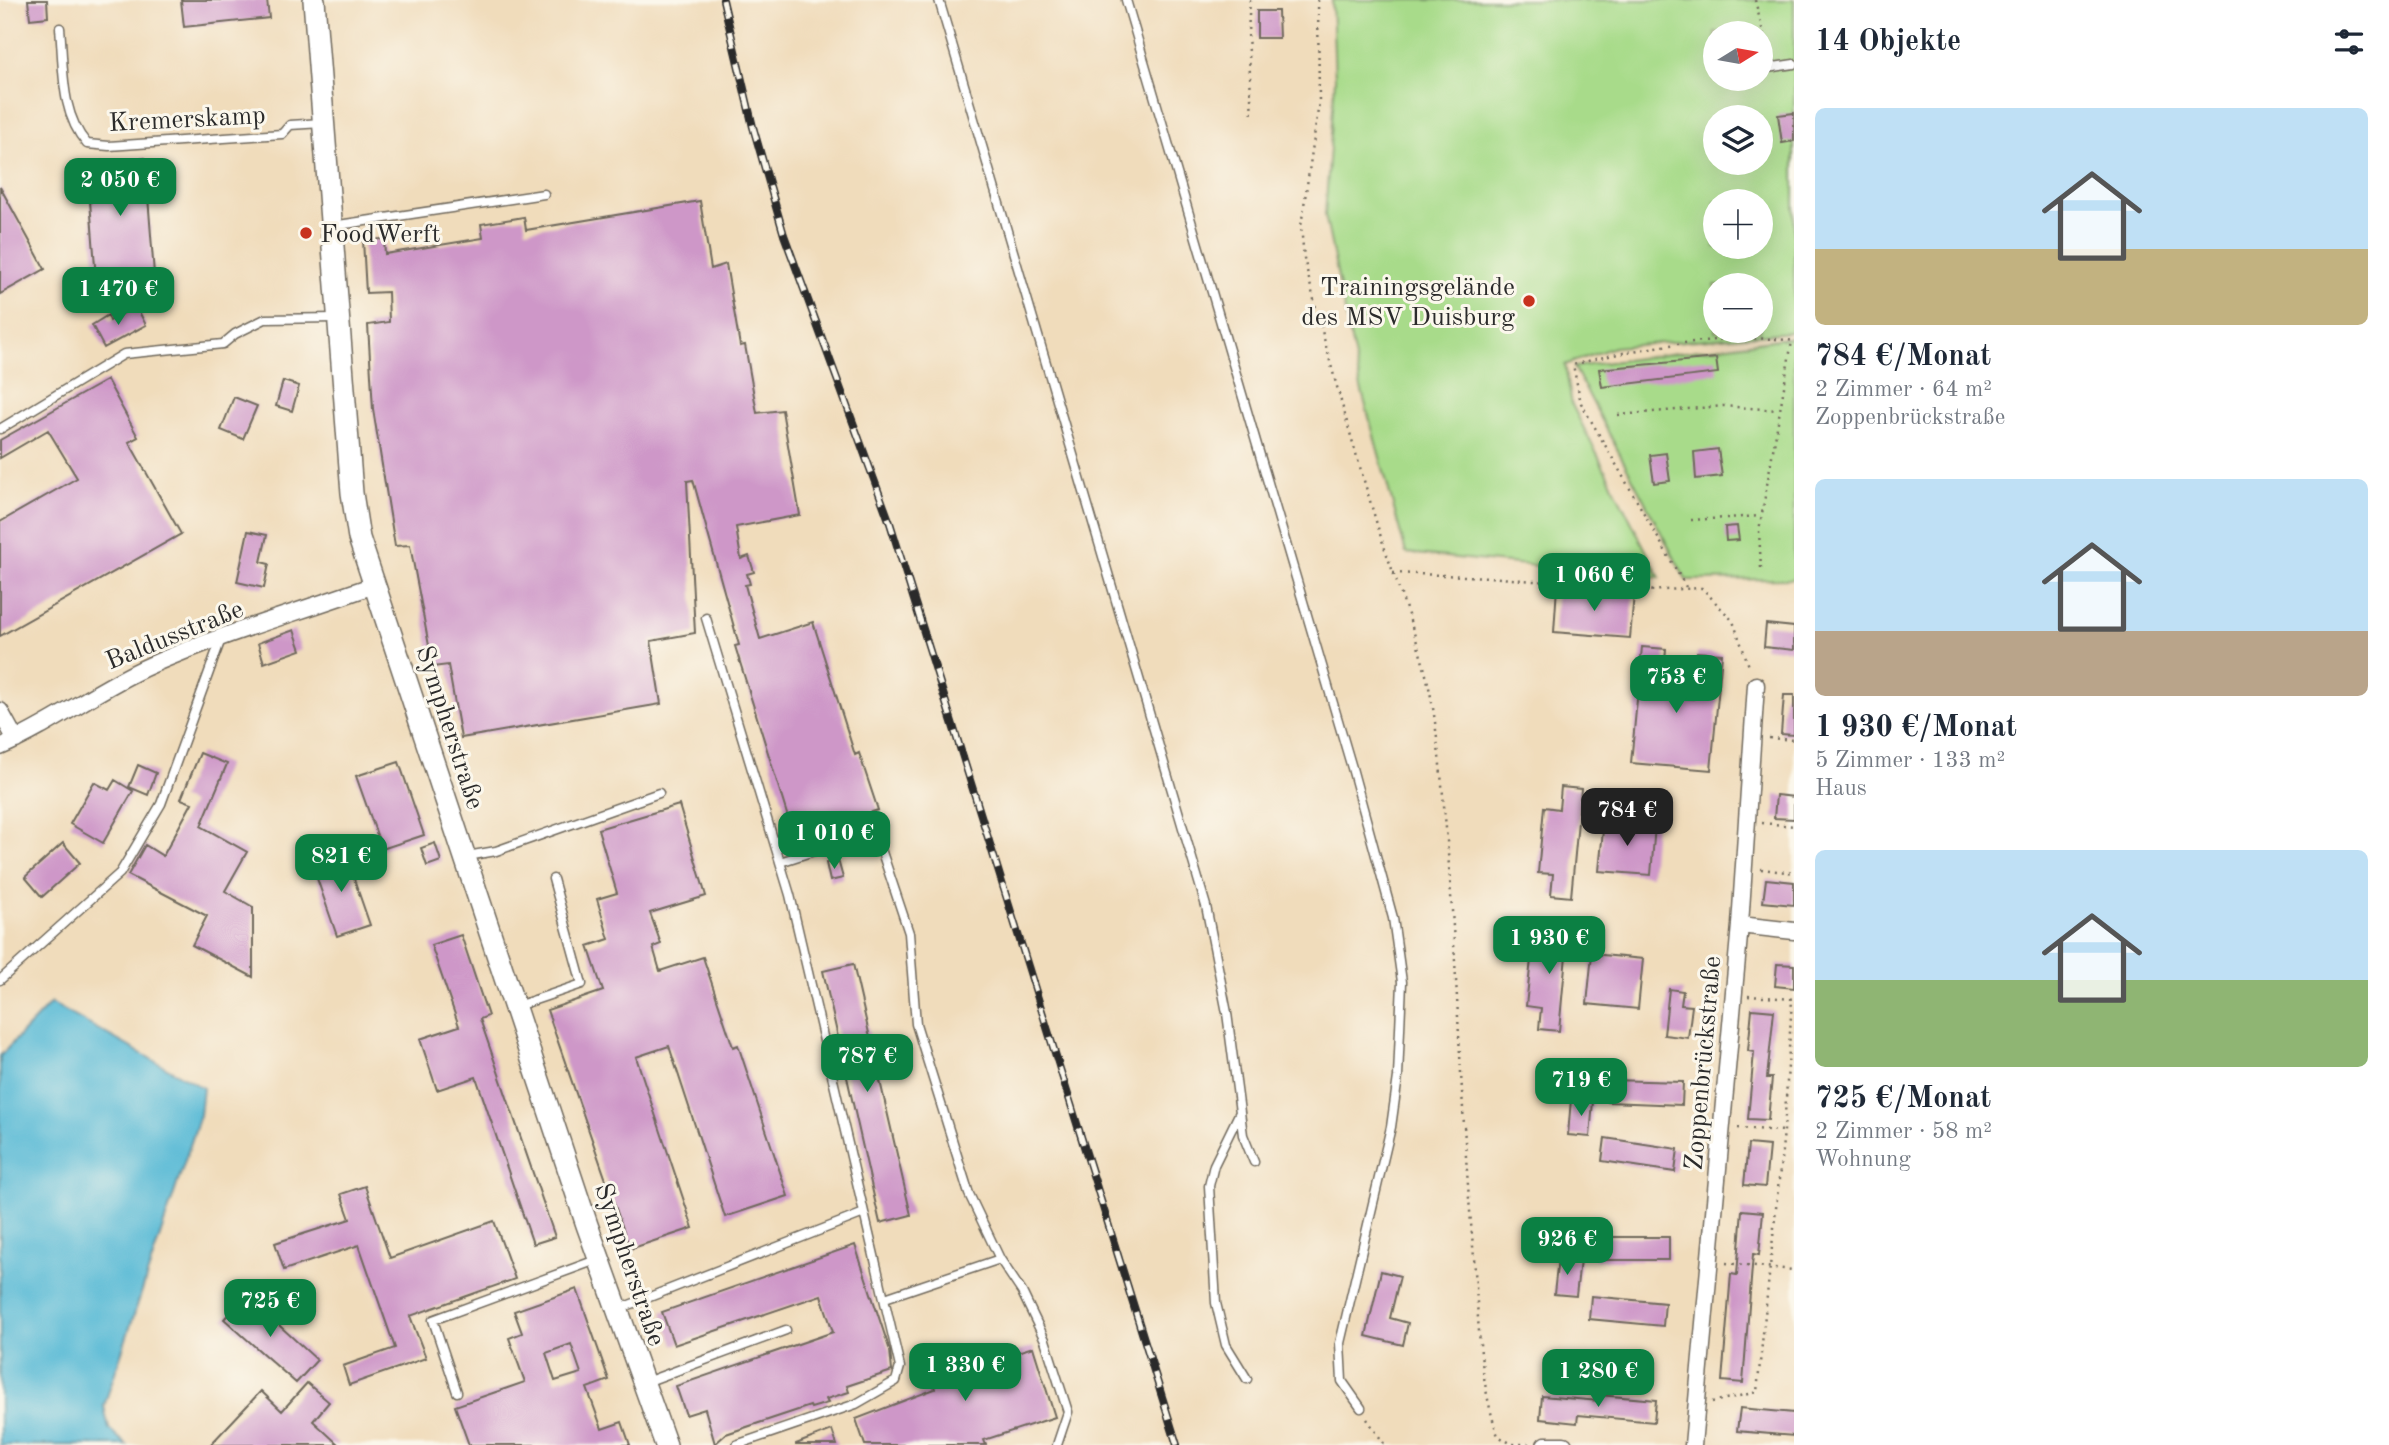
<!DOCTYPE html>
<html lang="de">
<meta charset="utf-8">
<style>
body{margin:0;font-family:"Old Standard TT",serif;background:#f6f6f7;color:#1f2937;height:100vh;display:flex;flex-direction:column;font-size:26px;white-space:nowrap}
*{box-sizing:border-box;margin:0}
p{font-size:23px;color:#747a83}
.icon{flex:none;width:38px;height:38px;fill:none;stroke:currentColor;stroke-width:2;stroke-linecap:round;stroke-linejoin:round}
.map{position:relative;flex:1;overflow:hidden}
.drawer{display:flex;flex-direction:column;background:#fff;width:595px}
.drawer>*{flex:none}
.needle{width:46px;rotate:79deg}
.tools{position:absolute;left:1703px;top:21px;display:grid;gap:14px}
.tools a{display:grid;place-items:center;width:70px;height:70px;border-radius:50%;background:#fff;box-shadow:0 7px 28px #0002;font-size:35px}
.price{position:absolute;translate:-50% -60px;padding:0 16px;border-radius:14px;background:#0b8043;color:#fff;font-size:23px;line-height:46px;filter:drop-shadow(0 2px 4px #0008)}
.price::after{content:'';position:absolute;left:50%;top:42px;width:21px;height:16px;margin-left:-10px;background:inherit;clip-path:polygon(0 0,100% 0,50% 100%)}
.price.on{background:#222;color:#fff}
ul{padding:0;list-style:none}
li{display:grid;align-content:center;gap:14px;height:371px;padding:0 21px}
li span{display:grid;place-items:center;height:217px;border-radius:10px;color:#555}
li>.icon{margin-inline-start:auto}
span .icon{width:126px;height:126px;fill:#fffc;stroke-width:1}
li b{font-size:30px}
h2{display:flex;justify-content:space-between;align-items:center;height:84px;padding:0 21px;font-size:30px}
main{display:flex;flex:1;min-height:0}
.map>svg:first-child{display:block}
</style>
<main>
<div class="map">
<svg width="1794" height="1445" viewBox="0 0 1794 1445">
<rect width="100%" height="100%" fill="#fbf7ec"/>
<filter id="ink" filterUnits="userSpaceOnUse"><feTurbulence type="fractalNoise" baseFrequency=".0143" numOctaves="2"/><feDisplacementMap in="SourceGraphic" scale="14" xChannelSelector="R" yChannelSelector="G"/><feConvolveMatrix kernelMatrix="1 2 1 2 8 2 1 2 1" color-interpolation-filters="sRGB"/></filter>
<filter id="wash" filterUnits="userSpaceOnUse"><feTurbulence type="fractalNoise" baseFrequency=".00686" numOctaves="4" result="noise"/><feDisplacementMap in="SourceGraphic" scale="28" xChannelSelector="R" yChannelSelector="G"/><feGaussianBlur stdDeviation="1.57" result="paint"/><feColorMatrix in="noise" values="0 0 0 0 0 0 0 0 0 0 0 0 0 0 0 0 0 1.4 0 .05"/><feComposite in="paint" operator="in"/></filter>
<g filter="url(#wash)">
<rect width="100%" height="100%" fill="#f0dcbb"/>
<path fill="#a8db8a" stroke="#6a835a" stroke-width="2" fill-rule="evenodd" d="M1332,0H1794V316L1791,332L1614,347L1565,365L1572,405L1660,578L1406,553L1361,388L1325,215L1335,80ZM1715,33H1760V79H1715ZM1715,117H1760V163H1715ZM1715,201H1760V247H1715ZM1715,285H1760V331H1715Z
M1794,337V579L1686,580L1574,367Z"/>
<path fill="#56b9d5" stroke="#407280" stroke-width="2" d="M51,1003L203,1088L200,1115L104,1406L109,1429L127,1445H0V1056Z"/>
<g id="blocks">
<path fill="#ce97c8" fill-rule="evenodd" d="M28,0H47L48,17L30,19Z
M181,0H267L269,18L184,27Z
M1257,11H1278L1279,38H1257Z
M1794,113V141L1782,143L1778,115Z
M145,158L154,274L96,279L87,162Z
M0,187L45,269L0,294Z
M700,201L711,269L726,264L740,346L745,345L757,413L782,410L800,515L736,527L741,559L749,556L754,572L747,574L750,584L745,585L760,639L813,622L855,755L859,753L878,810L794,837L735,646L739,645L693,480L687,481L695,633L651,641L661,704L461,738L448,665L433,667L410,545L395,546L373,409L368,325L389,322L388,292L366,293L363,240L384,239L385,254L483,238L481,224L524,217L526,230Z
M136,306L146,325L104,348L92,325L108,315L110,321Z
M1716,358L1718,373L1602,387L1599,369Z
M107,380L138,437L129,442L181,534L0,636V522L77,478L48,430L0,458V440Z
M283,381L299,386L292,411L276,406Z
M234,397L257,406L243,439L221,430Z
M1718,449L1722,476L1696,479L1694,452Z
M1666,453L1670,481L1654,483L1650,455Z
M1737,526L1739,540L1726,541L1725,527Z
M248,531L267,535L261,562L269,564L264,588L237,582Z
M1557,587L1634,594L1630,638L1554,632Z
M1766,624L1794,627V650L1764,647Z
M294,630L301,650L264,663L258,643Z
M1642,647L1666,649L1662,696L1693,699L1697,652L1722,654L1711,770L1631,763Z
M1784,695H1794V735L1781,734Z
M200,753L227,764L201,826L247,852L225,891L253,907V977L192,945L207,916L128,875L145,845L163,856L192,803L181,799Z
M399,762L424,835L382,849L356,776Z
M138,765L156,773L148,795L129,787Z
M115,780L133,791L103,843L70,824L94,782L109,790Z
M1561,787L1581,789L1571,897L1551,895L1553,874L1538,873L1544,807L1559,809Z
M1776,795L1794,797V819L1774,818Z
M679,805L706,896L650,913L661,944L653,947L660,971L703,957L733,1047L738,1045L788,1196L725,1217L669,1046L636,1057L693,1228L630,1249L547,1010L603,991L588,946L609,939L597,899L617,893L598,829Z
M1604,820L1655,825L1651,875L1599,871Z
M63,843L80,863L42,897L25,877Z
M435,843L441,861L427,866L421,848Z
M345,853L370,925L337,936L312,864Z
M838,860L843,878L830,881L826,863Z
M1766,879L1794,882V905L1763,902Z
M1549,921L1569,923L1559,1031L1539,1029L1541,1008L1526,1006L1533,941L1547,943Z
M461,935L488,1016L480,1019L555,1237L533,1244L476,1077L437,1090L420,1039L459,1026L431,945Z
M1592,954L1643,959L1638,1009L1587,1004Z
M853,964L911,1215L880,1223L823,971Z
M1777,964L1794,965V988L1775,986Z
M1669,989L1683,991L1681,1005L1692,1006L1688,1038L1664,1035Z
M1752,1009L1774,1011L1767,1078H1772L1768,1120L1748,1119L1754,1052L1748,1051Z
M1609,1080L1683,1082L1682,1105L1608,1102Z
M1571,1099L1593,1101L1590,1137L1568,1135Z
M1605,1138L1678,1149L1675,1172L1602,1161Z
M1748,1144L1769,1146L1765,1187L1744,1185Z
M365,1186L390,1258L494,1221L515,1279L410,1316L426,1358L349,1385L343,1366L395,1348L359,1245L284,1270L275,1243L350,1219L341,1194Z
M1742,1210L1763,1212L1759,1255L1753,1254L1743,1383L1722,1381L1731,1274L1737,1275Z
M1594,1237H1669V1260H1595Z
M855,1245L890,1351L892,1371L847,1386L849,1392L826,1399L828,1403L811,1408L810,1406L726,1434L715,1444L705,1409L686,1415L676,1386L833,1332L821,1295L674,1345L662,1312Z
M1558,1258L1580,1260L1576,1296L1554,1294Z
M1381,1271L1400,1276L1390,1318L1408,1323L1403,1345L1366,1336Z
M577,1289L609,1380L587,1388L602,1429L622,1422L630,1445H469L455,1406L525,1382L509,1338L522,1333L514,1311ZM571,1344L581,1373L555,1381L546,1353Z
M246,1295L317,1360L296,1383L224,1319Z
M1591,1296L1665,1303L1663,1326L1589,1319Z
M954,1346L962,1370L1033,1347L1055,1417L984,1440L986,1445H865L856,1419L935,1389L924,1355Z
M307,1383L329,1402L313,1421L339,1445H210L261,1391L282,1411Z
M1599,1395L1656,1400L1654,1422L1578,1415L1577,1423L1540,1419L1542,1396L1599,1401Z
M1740,1408L1794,1413V1436L1737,1431Z
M832,1430L837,1445H796V1444Z"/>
</g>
</g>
<g filter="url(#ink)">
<use href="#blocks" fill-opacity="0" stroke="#70695d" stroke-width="2"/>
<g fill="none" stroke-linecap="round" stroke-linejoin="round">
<g stroke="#70695d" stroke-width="11">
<path id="service" d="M939,0L1206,906L1227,1013L1243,1135L1254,1162
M1126,0L1352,768L1393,918L1402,982L1398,1077L1391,1127L1340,1343L1342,1381L1361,1408
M60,28C64,68 60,113 87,144L109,146L282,134L290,125L322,123
M1760,69L1794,64
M332,226L544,194
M0,429L124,354L223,344L235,334L265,319L336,318
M706,618L790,895L900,1367L896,1381L856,1404L736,1445
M467,856L496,851L659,793
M780,862L857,837L881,849L909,933L916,1024L969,1194L1000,1259
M0,980L120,873L161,804L221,639
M517,1006L582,984L553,879
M1239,1114L1214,1165L1209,1186L1216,1303L1226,1345L1247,1379
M885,1298L1000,1259L1022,1292L1045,1340L1068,1412L1057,1445
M619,1309L864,1213
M646,1382L786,1330
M457,1392L433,1320L599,1259"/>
</g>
<g stroke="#70695d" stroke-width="19">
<path id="minor" d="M0,711L16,740
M0,747C54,724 98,688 151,665C223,633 300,612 374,585
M1740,925L1794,931
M1545,1445H1564
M1693,1445L1740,925L1756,685"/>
</g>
<g stroke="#70695d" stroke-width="24">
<path id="tertiary" d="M314,0L352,493L359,538L587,1225L666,1445"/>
</g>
<path stroke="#70695d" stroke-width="2.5" stroke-dasharray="2 5" stroke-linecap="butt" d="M1250,0L1248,32L1252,118
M1318,0L1319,103L1301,226L1304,258C1325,349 1352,441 1379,531C1399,593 1427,657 1435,722C1457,896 1457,1072 1473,1246C1479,1310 1477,1375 1498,1436L1512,1444H1531
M1755,0L1769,57
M1618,415L1723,406L1778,410
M1691,520L1761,516
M1761,568L1759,531L1792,341
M1393,573L1489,577L1645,591L1702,588L1733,621L1750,669
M1686,587L1581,403L1573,365C1632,348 1733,332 1794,341
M1769,738L1794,740
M1762,823L1794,826
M1761,869L1794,873
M1748,996L1794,999
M1738,1128L1784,1131
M1726,1263L1794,1270
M1712,1402L1757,1392L1784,1131L1792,999
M1367,1419L1385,1445"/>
<use href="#service" stroke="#fff" stroke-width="8"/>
<use href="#minor" stroke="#fff" stroke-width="16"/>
<use href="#tertiary" stroke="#fff" stroke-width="21"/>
<g stroke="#2b2b2b" stroke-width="8">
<path id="rail" d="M723,0L753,127L784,235L890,523L1177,1445"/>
</g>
<use href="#rail" stroke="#fbf7ec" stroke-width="5" stroke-dasharray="16" stroke-linecap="butt"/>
</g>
</g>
<g fill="#c8321e" stroke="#fbf7ec" stroke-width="2.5">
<circle cx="306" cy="233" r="7"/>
<circle cx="1529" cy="301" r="7"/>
</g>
<g text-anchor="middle" stroke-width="6" stroke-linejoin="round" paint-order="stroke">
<g font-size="26" fill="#2b2b2b" stroke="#fbf7ec">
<text transform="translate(187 118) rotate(-3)" y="9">Kremerskamp</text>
<text transform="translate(174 634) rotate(-22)" y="9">Baldusstraße</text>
<text transform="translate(451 727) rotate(72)" y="9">Sympherstraße</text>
<text transform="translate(1702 1063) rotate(-85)" y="9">Zoppenbrückstraße</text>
<text transform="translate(631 1264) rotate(71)" y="9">Sympherstraße</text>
</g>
<g font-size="26" fill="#2b2b2b" stroke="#fbf7ec" text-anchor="start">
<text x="320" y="242">FoodWerft</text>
<text x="1515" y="295" text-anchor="end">Trainingsgelände<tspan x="1515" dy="30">des MSV Duisburg</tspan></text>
</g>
</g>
</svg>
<div class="tools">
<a><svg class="needle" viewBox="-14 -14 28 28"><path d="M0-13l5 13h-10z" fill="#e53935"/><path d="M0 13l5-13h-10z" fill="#747a83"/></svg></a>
<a><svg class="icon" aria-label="layers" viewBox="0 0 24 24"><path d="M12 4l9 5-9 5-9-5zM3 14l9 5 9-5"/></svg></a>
<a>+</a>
<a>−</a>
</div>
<b class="price" style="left:120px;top:218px">2 050 €</b>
<b class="price" style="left:118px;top:327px">1 470 €</b>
<b class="price" style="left:1594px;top:613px">1 060 €</b>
<b class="price" style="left:1676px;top:715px">753 €</b>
<b class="price on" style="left:1627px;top:848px">784 €</b>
<b class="price" style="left:834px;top:871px">1 010 €</b>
<b class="price" style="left:341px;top:894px">821 €</b>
<b class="price" style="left:1549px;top:976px">1 930 €</b>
<b class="price" style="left:867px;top:1094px">787 €</b>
<b class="price" style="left:1581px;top:1118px">719 €</b>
<b class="price" style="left:1567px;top:1277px">926 €</b>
<b class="price" style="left:270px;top:1339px">725 €</b>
<b class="price" style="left:965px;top:1403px">1 330 €</b>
<b class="price" style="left:1598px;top:1409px">1 280 €</b>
</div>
<section class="drawer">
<h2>14 Objekte<svg class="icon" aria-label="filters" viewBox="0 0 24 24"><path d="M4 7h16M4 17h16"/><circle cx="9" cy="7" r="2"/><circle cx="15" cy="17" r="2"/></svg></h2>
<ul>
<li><span style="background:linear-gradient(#bfe0f5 65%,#c2b280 0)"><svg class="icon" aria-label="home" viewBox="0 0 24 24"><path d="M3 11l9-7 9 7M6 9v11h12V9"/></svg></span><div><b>784 €/Monat</b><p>2 Zimmer · 64 m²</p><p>Zoppenbrückstraße</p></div></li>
<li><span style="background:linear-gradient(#bfe0f5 70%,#b9a48a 0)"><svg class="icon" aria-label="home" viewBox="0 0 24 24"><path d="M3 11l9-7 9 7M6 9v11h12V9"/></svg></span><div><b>1 930 €/Monat</b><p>5 Zimmer · 133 m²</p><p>Haus</p></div></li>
<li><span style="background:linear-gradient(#bfe0f5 60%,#8fb573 0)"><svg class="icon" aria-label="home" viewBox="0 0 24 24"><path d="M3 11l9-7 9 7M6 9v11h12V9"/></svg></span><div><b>725 €/Monat</b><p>2 Zimmer · 58 m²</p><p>Wohnung</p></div></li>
</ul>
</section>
</main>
